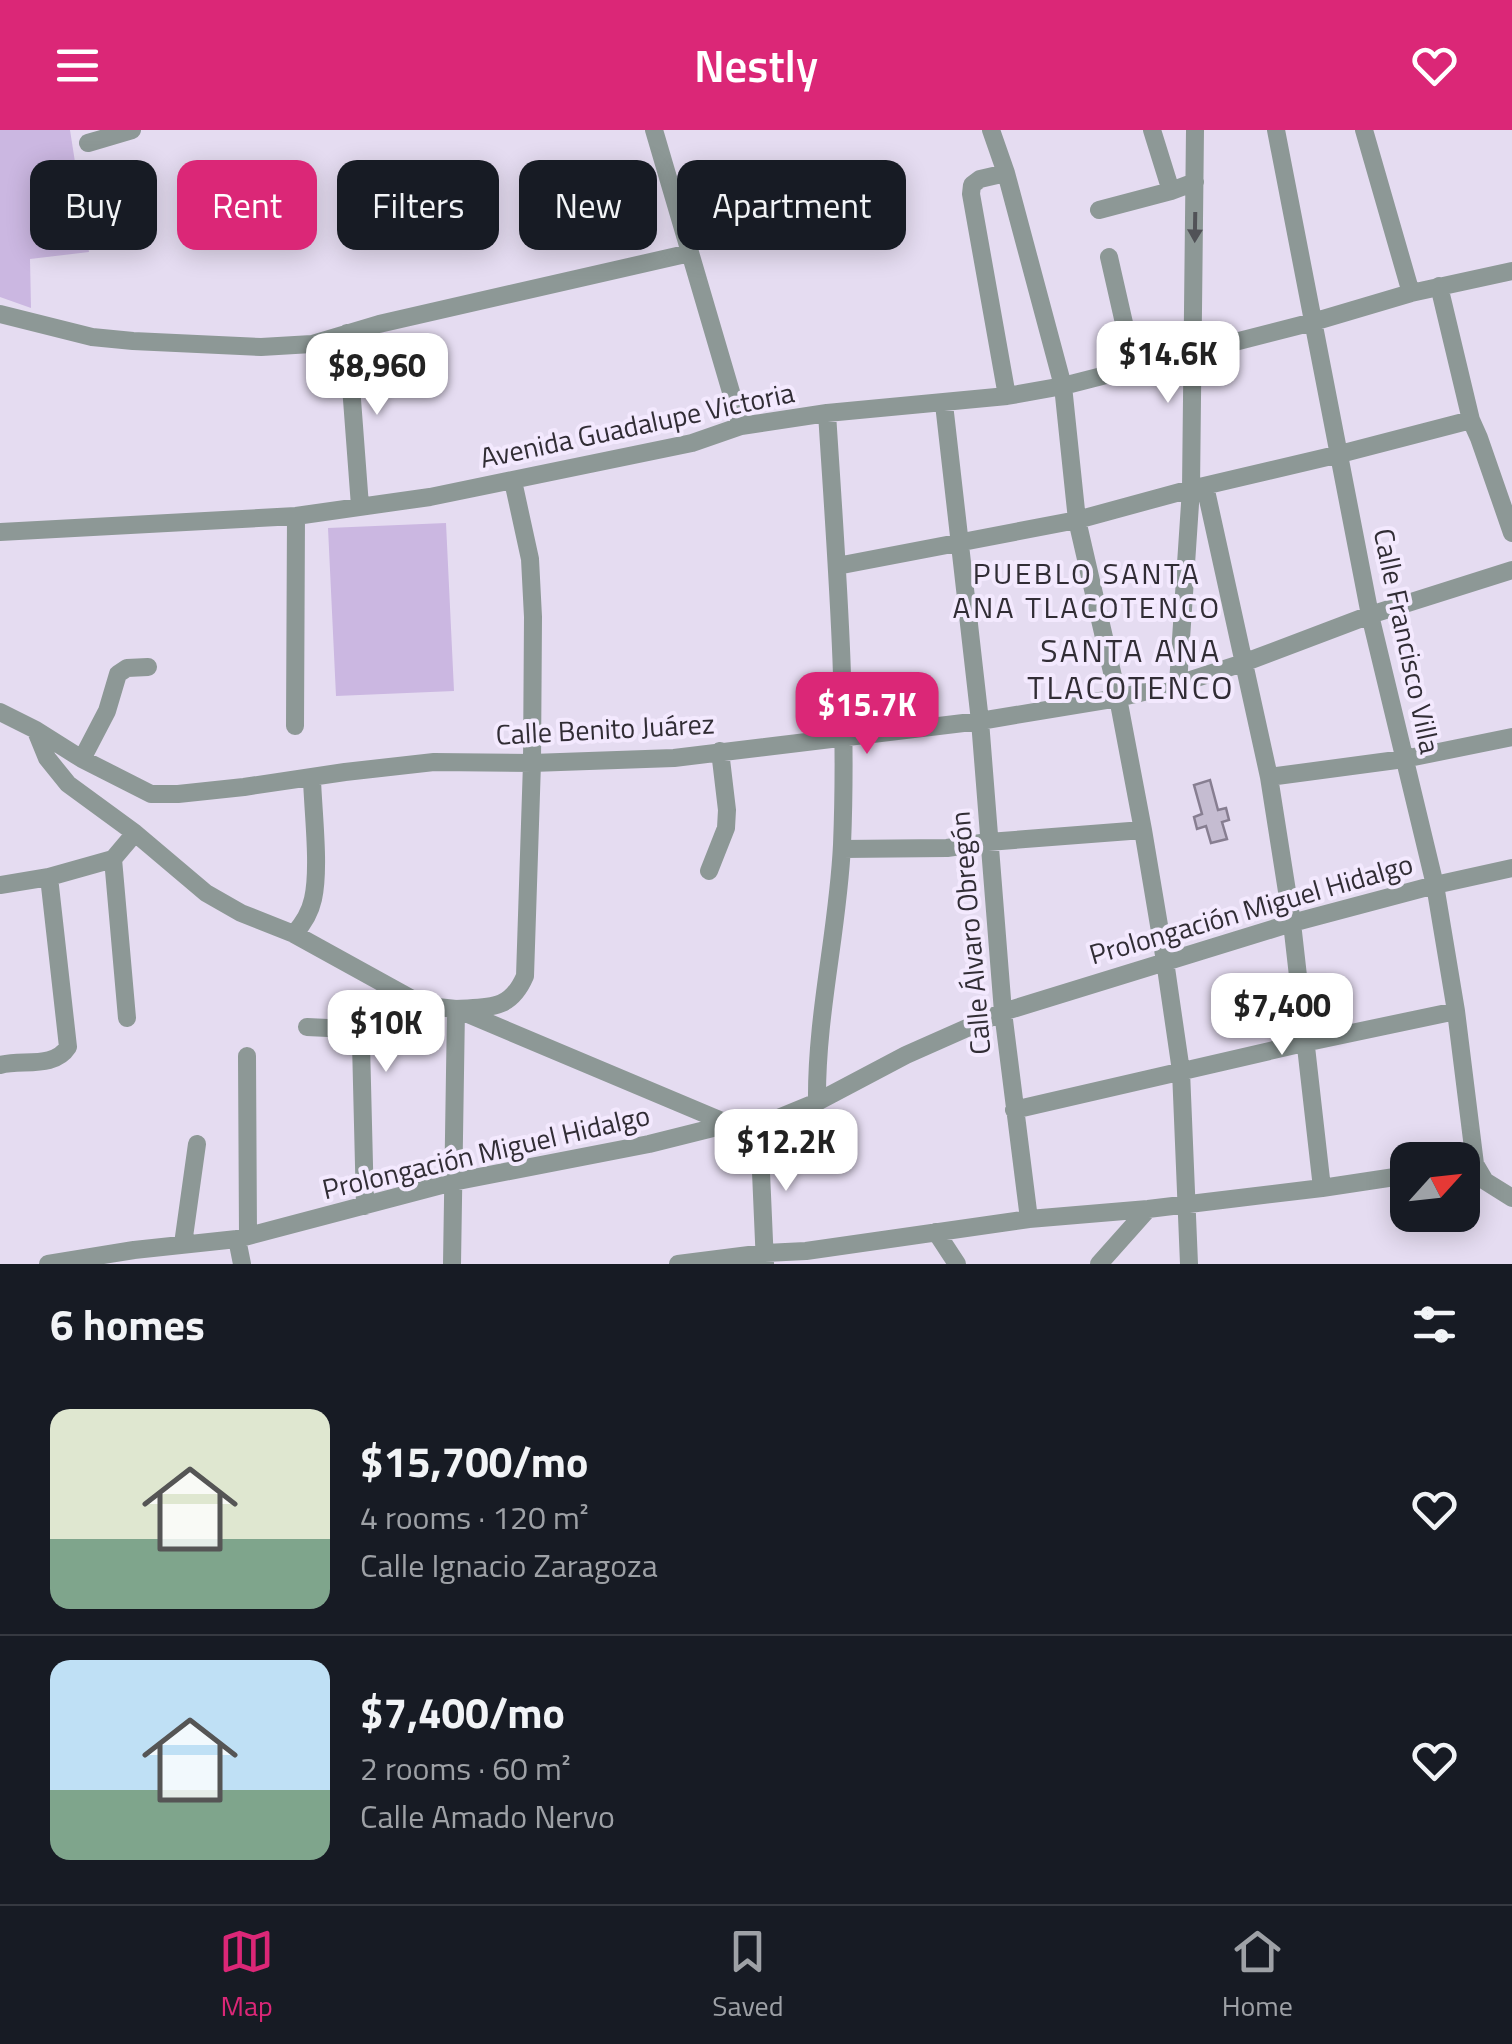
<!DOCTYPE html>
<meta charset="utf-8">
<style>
body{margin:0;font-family:"Titillium Web",sans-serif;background:#20242c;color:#f1f3f6;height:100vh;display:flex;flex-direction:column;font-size:38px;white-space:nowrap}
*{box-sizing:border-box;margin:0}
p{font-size:32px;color:#9ea1a6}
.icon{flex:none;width:55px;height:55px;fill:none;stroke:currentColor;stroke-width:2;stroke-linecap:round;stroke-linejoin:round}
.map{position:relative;height:1134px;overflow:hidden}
.side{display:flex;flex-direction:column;background:#171b24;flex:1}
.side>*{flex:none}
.guide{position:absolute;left:30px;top:30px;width:1000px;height:90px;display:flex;gap:20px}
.needle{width:65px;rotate:63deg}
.buttons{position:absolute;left:1390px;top:1012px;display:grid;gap:20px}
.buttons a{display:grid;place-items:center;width:90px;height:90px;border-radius:20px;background:#171b24;box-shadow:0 5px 25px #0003;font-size:50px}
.price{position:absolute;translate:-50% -85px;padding:0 22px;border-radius:20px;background:#fff;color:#222;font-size:32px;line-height:65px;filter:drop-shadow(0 2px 5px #0008)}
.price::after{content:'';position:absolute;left:50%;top:60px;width:30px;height:22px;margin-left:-15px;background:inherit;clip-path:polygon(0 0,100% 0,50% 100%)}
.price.active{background:#db2777;color:#fff}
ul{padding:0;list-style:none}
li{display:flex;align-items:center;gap:30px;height:250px;padding:0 50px}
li+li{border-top:2px solid #363941}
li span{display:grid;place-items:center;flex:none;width:280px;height:200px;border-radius:20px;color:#555}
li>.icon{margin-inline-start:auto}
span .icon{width:120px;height:120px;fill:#fffc;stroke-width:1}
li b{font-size:42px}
h2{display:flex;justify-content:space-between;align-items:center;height:120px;padding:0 50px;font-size:42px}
.tag{padding:0 35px;border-radius:20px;background:#171b24;box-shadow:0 5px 25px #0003;font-size:35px;line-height:90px}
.tag.active{background:#db2777;color:#fff}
header{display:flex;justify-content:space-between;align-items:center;height:130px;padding:0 50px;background:#db2777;color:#fff;font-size:45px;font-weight:600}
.menu{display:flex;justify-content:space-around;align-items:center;height:140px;border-top:2px solid #363941;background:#171b24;font-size:28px;color:#9ea1a6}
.menu a{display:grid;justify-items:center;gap:5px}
.menu .active{color:#db2777}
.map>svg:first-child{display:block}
</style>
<header><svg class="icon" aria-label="menu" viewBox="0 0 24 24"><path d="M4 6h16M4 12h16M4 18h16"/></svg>Nestly<svg class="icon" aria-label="heart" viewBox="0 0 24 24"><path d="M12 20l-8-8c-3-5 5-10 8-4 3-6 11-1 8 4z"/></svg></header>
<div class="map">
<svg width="1512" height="1134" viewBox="0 0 1512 1134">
<rect width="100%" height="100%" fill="#e5dcf1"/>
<path fill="#cbb7e1" d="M0,0H70L89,122L30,129L31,178L0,167Z
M446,393L454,561L336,566L328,398Z"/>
<path fill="#c5bcd1" stroke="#877e91" stroke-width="2.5" d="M1210,650L1218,680L1226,678L1229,690L1222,692L1227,709L1211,713L1206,696L1197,699L1194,687L1202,684L1194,655Z"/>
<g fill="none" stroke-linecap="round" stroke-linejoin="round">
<path stroke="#8d9896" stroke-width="18" d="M654,0L741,296
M991,0L1006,43L1063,256L1077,390L1118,568L1143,700L1165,831L1181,941L1189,1134
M1152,0L1171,61
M1276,0L1370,485L1435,755L1456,881L1475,1034L1485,1051L1512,1068
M1364,0L1411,163
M88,13L132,0
M1006,43L980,49L972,55L971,64L1007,266
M1099,80L1171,61L1195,52
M1109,127L1134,237
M1439,156L1471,290L1479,308L1512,403
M0,184L92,207L133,211L261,217L312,214L379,194L690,123
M347,203L360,376
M944,274L980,591L1003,882L1029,1089
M1205,356L1269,647L1292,793L1322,1058
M0,402L296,386L430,367L692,313L741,296L827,283L1007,266L1063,256L1313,192L1411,163L1512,141
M837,436L1077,390L1191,359L1340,324L1471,290
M1178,554L1191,359L1195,0
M0,582L36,600L82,629L151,664H178L244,657L345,642L434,632L532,633L674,628L980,591L1118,568L1178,554L1243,533L1370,485L1512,440
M295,596L296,386
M36,601L47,628L68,654L135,703L206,763L241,783L294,804L410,868L437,877L456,879L729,994
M82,629L107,581L118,544L127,538L148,537
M1269,647L1404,629L1512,607
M842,719L947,718L988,712L1143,700
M113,729L127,888
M709,741L726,698L727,680L720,621
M0,755L49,747
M294,804C303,794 310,783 313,769C320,738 313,682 312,649
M307,897L349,899L358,904L361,913L365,1076
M247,926L248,1106
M0,935C22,929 54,939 68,917L49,747L113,729L135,703
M817,972C816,885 838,801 842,715C848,571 836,426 827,283
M1014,980L1304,913L1456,881
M759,996L765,1134
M936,1102L957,1134
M237,1109L242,1134
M183,1114L197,1014
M48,1134L134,1120L237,1109L453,1052L649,1014L729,994L759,996L817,972L906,925L1003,882L1292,793L1435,755L1512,738
M452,1134L456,879C489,877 510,881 525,846L532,633L533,487L530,429L513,351
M678,1134L765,1123L806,1121L1029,1089L1148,1079L1322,1058L1408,1045
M1099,1134L1148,1079"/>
</g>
<defs><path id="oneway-solid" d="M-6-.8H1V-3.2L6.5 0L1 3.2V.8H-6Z" transform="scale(2.5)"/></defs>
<use fill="#515257" href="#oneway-solid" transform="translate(1195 97) rotate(91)"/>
<g text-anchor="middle" stroke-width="8" stroke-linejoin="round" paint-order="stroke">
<g font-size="28" fill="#312d35" stroke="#f3e9fe">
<text transform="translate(637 295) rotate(-12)" y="10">Avenida Guadalupe Victoria</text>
<text transform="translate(1407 511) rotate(78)" y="10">Calle Francisco Villa</text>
<text transform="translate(605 599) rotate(-3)" y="10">Calle Benito Juárez</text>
<text transform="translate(1251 779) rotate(-16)" y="10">Prolongación Miguel Hidalgo</text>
<text transform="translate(970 803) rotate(-95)" y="10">Calle Álvaro Obregón</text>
<text transform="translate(486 1022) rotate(-13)" y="10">Prolongación Miguel Hidalgo</text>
</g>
<g font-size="30" letter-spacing="2.5" fill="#312d35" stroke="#f3e9fe">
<text x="1087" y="454">PUEBLO SANTA<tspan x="1087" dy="34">ANA TLACOTENCO</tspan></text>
</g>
<g font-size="32" letter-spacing="2.5" fill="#312d35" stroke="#f3e9fe">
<text x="1131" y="532">SANTA ANA<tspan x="1131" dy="37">TLACOTENCO</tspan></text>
</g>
</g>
</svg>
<div class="buttons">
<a><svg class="needle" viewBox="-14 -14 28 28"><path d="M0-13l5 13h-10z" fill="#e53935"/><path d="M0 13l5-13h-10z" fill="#9ea1a6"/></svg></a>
</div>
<b class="price" style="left:1168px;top:276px">$14.6K</b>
<b class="price" style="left:377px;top:288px">$8,960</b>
<b class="price active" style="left:867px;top:627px">$15.7K</b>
<b class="price" style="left:1282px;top:928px">$7,400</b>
<b class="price" style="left:386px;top:945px">$10K</b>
<b class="price" style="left:786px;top:1064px">$12.2K</b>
<div class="guide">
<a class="tag">Buy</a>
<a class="tag active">Rent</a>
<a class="tag">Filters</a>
<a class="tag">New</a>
<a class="tag">Apartment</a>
</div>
</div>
<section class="side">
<h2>6 homes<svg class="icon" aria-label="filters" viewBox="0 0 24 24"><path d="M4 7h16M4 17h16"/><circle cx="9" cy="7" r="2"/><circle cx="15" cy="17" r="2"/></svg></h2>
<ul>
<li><span style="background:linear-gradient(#dfe7d0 65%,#7fa58c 0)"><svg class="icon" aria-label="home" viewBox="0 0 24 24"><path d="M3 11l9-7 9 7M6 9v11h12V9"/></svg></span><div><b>$15,700/mo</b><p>4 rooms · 120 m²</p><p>Calle Ignacio Zaragoza</p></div><svg class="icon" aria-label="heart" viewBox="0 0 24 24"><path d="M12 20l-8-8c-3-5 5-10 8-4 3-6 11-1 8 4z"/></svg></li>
<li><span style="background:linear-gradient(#bfe0f5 65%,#7fa58c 0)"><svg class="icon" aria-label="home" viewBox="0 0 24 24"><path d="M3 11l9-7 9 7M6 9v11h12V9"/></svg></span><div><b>$7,400/mo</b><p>2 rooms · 60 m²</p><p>Calle Amado Nervo</p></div><svg class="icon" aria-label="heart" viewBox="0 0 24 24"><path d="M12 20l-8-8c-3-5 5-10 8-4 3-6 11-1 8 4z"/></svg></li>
</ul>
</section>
<nav class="menu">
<a class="active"><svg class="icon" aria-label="map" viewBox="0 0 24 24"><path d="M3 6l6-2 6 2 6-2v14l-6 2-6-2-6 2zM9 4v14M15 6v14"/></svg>Map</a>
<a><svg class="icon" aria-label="saved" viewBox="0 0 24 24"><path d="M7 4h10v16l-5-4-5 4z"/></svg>Saved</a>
<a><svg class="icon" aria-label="home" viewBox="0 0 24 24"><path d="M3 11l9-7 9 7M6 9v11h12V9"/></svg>Home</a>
</nav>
